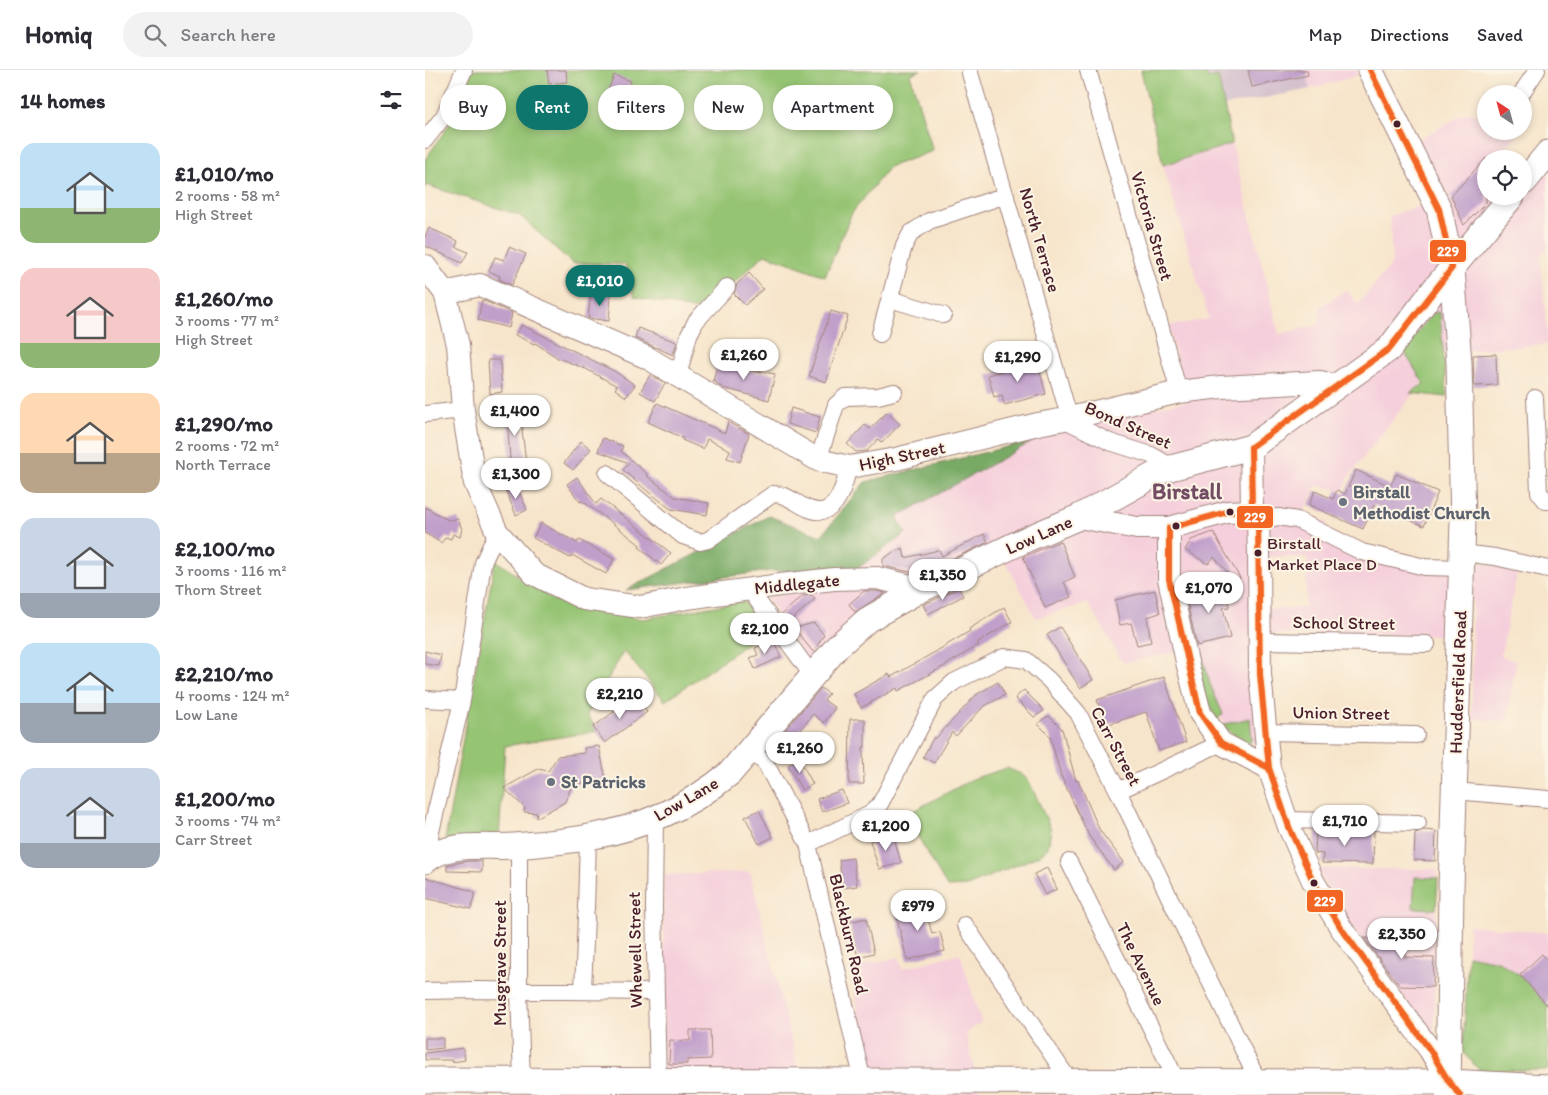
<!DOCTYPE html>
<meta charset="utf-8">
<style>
body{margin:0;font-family:Itim,sans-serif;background:#f2f2f3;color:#2b2b33;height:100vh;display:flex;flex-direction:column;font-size:19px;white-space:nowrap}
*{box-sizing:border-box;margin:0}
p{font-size:16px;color:#7c7c81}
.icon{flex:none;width:28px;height:28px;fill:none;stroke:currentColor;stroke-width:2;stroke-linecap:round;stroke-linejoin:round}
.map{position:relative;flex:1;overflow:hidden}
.sheet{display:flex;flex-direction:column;background:#fff;width:425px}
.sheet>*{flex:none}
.hud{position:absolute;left:15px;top:15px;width:475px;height:45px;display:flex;gap:10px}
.needle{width:32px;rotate:324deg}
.tools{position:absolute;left:1052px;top:15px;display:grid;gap:10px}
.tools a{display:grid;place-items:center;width:55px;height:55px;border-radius:50%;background:#fff;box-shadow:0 2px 8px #0003;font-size:25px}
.price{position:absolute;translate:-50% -42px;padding:0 11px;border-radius:18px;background:#fff;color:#222;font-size:16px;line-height:32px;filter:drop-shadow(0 1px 2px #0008)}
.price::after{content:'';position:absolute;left:50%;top:30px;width:15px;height:11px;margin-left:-8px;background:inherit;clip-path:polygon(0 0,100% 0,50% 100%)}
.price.selected{background:#0f766e;color:#fff}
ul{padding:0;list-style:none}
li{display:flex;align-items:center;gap:15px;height:125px;padding:0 20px}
li span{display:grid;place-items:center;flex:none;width:140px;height:100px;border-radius:15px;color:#555}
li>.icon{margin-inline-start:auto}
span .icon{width:60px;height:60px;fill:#fffc;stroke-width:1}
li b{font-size:21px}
h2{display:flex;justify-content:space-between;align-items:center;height:60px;padding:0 20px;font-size:21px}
.pill{padding:0 18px;border-radius:22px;background:#fff;box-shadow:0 2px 8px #0003;font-size:18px;line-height:45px}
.pill.selected{background:#0f766e;color:#fff}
header{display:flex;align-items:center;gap:30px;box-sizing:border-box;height:70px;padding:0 25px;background:#fff;border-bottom:1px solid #e1e1e2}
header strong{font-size:24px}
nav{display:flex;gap:28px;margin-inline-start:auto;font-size:18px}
.search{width:350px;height:45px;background:#f2f2f3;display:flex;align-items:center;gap:12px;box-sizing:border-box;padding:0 18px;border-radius:28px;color:#7c7c81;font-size:19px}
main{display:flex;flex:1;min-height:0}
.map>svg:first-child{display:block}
</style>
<header>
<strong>Homiq</strong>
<div class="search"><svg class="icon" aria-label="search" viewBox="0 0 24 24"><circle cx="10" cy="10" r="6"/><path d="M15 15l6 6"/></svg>Search here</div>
<nav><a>Map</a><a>Directions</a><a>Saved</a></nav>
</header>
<main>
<section class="sheet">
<h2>14 homes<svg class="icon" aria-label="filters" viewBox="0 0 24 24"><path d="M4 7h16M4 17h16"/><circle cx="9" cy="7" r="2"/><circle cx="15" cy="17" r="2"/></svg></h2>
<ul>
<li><span style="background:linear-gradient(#bfe0f5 65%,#8fb573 0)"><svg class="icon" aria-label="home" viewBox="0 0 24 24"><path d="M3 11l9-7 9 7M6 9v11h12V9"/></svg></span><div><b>£1,010/mo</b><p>2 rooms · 58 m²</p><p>High Street</p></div></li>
<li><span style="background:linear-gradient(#f6c9c9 75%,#8fb573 0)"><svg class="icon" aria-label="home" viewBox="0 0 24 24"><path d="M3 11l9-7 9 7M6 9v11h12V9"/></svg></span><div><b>£1,260/mo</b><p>3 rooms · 77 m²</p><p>High Street</p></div></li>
<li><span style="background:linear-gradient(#ffd9b3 60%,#b9a48a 0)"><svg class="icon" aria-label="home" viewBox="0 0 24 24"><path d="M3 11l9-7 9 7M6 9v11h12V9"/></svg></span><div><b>£1,290/mo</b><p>2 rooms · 72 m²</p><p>North Terrace</p></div></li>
<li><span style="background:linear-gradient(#c9d6e8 75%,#9aa5b1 0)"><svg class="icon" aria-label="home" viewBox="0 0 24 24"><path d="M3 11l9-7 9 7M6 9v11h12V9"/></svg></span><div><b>£2,100/mo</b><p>3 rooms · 116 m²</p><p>Thorn Street</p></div></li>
<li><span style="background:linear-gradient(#bfe0f5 60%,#9aa5b1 0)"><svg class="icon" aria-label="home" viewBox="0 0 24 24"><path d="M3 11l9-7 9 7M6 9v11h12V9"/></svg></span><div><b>£2,210/mo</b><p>4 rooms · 124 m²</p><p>Low Lane</p></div></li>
<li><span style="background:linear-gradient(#c9d6e8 75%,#9aa5b1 0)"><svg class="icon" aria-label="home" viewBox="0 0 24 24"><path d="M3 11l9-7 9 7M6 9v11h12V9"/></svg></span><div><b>£1,200/mo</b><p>3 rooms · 74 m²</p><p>Carr Street</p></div></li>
</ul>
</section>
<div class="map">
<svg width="1123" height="1025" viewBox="0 0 1123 1025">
<rect width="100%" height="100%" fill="#fcf5e5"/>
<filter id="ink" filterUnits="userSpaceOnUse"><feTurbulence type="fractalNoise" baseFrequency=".02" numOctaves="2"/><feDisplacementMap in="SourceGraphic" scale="10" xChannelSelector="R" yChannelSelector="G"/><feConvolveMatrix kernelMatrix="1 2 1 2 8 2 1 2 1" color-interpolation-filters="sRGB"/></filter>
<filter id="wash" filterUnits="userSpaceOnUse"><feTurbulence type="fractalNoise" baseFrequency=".0096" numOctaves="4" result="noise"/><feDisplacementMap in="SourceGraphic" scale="20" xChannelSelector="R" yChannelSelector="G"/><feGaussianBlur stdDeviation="1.12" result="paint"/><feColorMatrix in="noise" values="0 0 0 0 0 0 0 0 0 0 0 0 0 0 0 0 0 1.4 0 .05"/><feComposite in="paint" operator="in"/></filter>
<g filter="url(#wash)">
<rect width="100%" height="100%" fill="#f7e5cb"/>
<path fill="#f5cfdb" d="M881,0H931L934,5L885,19Z
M1043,42L1061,48V61H1094L1073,88L1074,89H1061V126H1099V105L1123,98V177L1116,186L1123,274L1021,282L934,393L924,407L918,421L891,415L879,441L903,453L895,467L1027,503L1025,565L840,564L842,539L880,538L883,488L842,486L834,677L805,658L790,642L750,582L698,593L663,533L611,548L572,476L386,598L342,528L409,515L481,463L472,447L632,357L763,331L743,256L784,249L738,95L807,74L854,264L894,255L895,237L921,220L933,234L967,194L965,146L1016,129L992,70Z
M1048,492L1093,499L1076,585L1091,592L1082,651L1047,649Z
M892,799H1012L1009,967L908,831Z
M325,802L373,998L444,1001L425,898L474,887L477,899L535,883L556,952L541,964L555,1024L1013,1025H396L397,1006L238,1003L239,805Z
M1044,855L1123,863V936L1073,891L1043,885Z"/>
<path fill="#d1bdcc" d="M780,0H881L885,19L799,36L793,6L782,8Z"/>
<path fill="#95c473" stroke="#70724f" d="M47,0H496L485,4L508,81L464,97L427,143L400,206L340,184L278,241L209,227L200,194L147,193L94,145L1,115L0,118V90L28,49Z
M716,0H780L782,8L793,6L807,74L738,95Z
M1011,242L1015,243L1022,327L985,323L999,314L978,280L1005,246Z
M70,490L128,530L182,543L218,549L318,531L343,559L240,631L199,581L162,645L173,661L80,676L74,769L20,770Z
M775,578L785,614L798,644L791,650L780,625L769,580Z
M825,648L827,670L824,673L818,672L796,655Z
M582,698L596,704L604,711L626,759L623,778L613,786L542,816L522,817L484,751L486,742L550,708Z
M990,807L1013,808L1011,839L988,838Z
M1043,885L1073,891L1095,905L1123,936V1000L1055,1001L1038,982Z"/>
<path fill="#78aa65" stroke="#616448" d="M610,370L472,447L481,463L429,501H345L201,520L344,446L396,466L440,412Z"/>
<g id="blocks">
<path fill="#c09fca" d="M122,0H141L142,12L124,14Z
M823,0H882L883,5L827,17Z
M189,5L206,11L197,34L180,28Z
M1061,88V133L1039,155L1026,126Z
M4,158L33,171L31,177L43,182L37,193L0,176V167Z
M84,177L101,184L87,215L74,209L75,206L64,201L70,187L79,190Z
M324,203L338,219L320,235L309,224L312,214Z
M166,224L186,225L184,251L163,248Z
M57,230L87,243L84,258L53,250Z
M406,241L423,246L401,312L384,306Z
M97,255L189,301L210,315L201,327L190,319L192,316L161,299L133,288L110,273L109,274L90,265Z
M213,258L252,272L248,285L210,268Z
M1071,284L1072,315L1049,316L1048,285Z
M63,290H75L77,322L65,324Z
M612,291L621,324L579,335L577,325L569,327L563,305Z
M293,292L334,303V301L350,304L344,330L298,318L291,313V312L288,311Z
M225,305L240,313L230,331L215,322Z
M93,331L98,360H97L102,401L86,403L83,361L78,333Z
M232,333L300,363L303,352L324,364L315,392L302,388L305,380L282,369L278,379L257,370L258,368L223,352Z
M366,338L395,347L391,363L362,354Z
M462,342L475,354L457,373L453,369L442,381L431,382L422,374L440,355L445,359Z
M178,368L198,376L196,381L223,405L222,406L250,427L284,433L282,445L246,439L221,420L198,400L204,393L173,381Z
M156,371L166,379L148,400L139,393Z
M931,400L965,416L971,404L1013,422L999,456L949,435L938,459L884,435L890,421L908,429L912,420L920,424Z
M152,407L171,434L176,429L246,483L236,495L214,477L215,475L186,452L157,431L155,432L142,414Z
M91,414L102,440L91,445L80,419Z
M0,437L23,450L33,449L37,459L35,467L28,464L26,469L21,467L16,473L0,463Z
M116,453L152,473L154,470L189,489L181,504L147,485L145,488L108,468Z
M788,462L815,508L811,512L789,487L783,494L760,480L766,470Z
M559,464L563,472L497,503H490L458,496V489L470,481L478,478L480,488L514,480L517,486Z
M635,471L650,507L639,512L646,527L620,538L598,487Z
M799,514L804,537L798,538L805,568L772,576L760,523Z
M534,518L538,526L503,544L498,535Z
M730,520L735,543L722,547L726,572L712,575L706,553L695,555L690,530Z
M439,521H451L460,523L430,542L424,534Z
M387,525L390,529L364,552L357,544L378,526Z
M579,537L587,552L552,573L554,575L518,597L473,621L472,618L436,638L429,624L464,604L466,607L510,582L545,561L544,559Z
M389,553L399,565L388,582L369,558Z
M635,557L668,610L655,618L622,565Z
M348,570L356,587L330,599L325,588L333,585L330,578Z
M0,581L16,585L14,596L0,594Z
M739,607L761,672L734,681L721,642L681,655L672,630Z
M573,612L580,625L558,637L531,666L527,662L509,693L498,687L509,667L511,668L551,625Z
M396,618L404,624L399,630L410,638L399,653L388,644L369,667L360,660Z
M599,620L615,636L619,641L609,647L590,628Z
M211,626L222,642L180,673L168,657Z
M624,646L637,659L651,711L653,710L675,761L699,792L689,800L664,766L636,706L625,666L613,654L618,649Z
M425,649H440V677H438L439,714H424Z
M174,676L181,710L147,715L140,732L111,748L112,743L99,742L100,738L79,718L113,699L123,701L133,686L160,683L159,678Z
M374,689L388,714L377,720L363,695Z
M417,720L422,733L397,742L392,729Z
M334,740L348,767L334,774L320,747Z
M999,760L1011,761L1010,791L989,790L990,763Z
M891,761L949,762L948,794L897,793L898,784L890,783Z
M468,764L476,793L454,799L445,771Z
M428,788L432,816L418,818L414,790Z
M43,791H57V802L22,801V795Z
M622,798L632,819L620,825L609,804Z
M0,807L50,822L46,839L0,828Z
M499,832L507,864L515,862L520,881L482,890L470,839Z
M441,848L449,883L433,887L424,852Z
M955,859H975V870H981L980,887L1009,888L1008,917L975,916L939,868L954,869Z
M1117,884L1123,891V936L1095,905Z
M265,960H285L286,989L262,990V994H244L245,970L265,971Z
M0,968H18V978L0,980Z
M38,978L40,990L27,992V990H0V983Z"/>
</g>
</g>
<g filter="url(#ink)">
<use href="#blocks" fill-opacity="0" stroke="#a0827b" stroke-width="1"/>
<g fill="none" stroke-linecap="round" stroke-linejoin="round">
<g stroke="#a0827b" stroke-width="18">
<path id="street" d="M663,0L754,322
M545,3L646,353L685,372L726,385L747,397
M1096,24L1112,0
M0,70L19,46L39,0
M465,229L518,245
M455,264L479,176L486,163L504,151L581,125
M253,306L264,265L271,251L302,217
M1110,328L1114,422L1121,431H1123
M0,344L38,340
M393,390L411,335L420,327L453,326L469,322
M182,403L258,466L275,472L283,470L348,424C363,424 371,434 384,439C412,450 419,415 424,397
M833,452L853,447L872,450L937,482L1000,497L1037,498
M1037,483L1070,487L1123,499
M324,519L387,605
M835,571L1002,574
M0,629L37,631
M840,662L991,665
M325,680L341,694L383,774L438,1012
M693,721L796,673
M1029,721L1123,729
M230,749L229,837L233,1012
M862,750L993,753
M383,774L445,744L455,734L510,629L529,612L579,587L601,590L624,610L653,643L693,721L834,1013
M94,775V920L97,1011
M10,784L6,776L5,766L37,631L58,493L72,462
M644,792L753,1013
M161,839L163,768
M540,855L646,1013
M0,921L51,920L231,922
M158,921L161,846"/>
</g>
<g stroke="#a0827b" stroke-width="24">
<path id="secondary" d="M0,196L20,223L33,275L38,340L50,413L72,462L109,504L159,529L215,537L262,528L355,515L409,509L452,508L486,516L491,522
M20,223L55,215L223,288L393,390L424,397L471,389L613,354L645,348L754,322L796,317L895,312L903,314L908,319
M826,377L827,441L833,452L834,484L835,604L844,698L864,757L888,811L916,858L1005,980L1024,1012
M654,447L712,458H744L802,442L827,441
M744,458V509L762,592L775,643L796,673L844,698"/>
</g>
<g stroke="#a0827b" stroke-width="27">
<path id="primary" d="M945,0L1014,139L1027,198L1034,293L1038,451L1026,818L1023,1025
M1099,112L1123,83
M0,791C24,771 59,778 88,776C113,774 140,772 164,767C216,758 264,737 305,703L413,576L442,550L491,522L604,468L654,447L738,400L826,377L964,279L1008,221L1087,126
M0,1010L1024,1012L1123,1017"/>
</g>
<use href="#street" stroke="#fff" stroke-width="16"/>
<use href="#secondary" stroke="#fff" stroke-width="22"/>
<use href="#primary" stroke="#fff" stroke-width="25"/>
<g stroke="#fcf5e5" stroke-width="10">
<path id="bus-1" d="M945,0L1014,139L1027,198L964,279L826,377L827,441L833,452L835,604L844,698L864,757L888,811L916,858L1005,980L1024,1012L1035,1025
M827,441L802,442L744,458V509L775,643L796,673L844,698"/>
</g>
<use href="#bus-1" stroke="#f26522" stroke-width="6"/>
</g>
</g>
<g fill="#4a1f2b" stroke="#fcf5e5" stroke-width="2">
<circle cx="972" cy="54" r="4.5"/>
<circle cx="805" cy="442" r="4.5"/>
<circle cx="751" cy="456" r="4.5"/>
<circle cx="833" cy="483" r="4.5"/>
<circle cx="889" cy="813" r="4.5"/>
</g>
<g fill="#6b7280" stroke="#fcf5e5" stroke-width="2">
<circle cx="918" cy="432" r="5"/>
<circle cx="126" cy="712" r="5"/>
</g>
<g text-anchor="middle" stroke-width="4" stroke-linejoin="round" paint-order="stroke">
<g font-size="17" fill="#4a1f2b" stroke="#fcf5e5" text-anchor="start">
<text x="842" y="479">Birstall<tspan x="842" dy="21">Market Place D</tspan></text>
</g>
<g font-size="18" fill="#4a1f2b" stroke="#fcf5e5">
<text transform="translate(727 156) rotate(74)" y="6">Victoria Street</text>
<text transform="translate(615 170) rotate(74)" y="6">North Terrace</text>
<text transform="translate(703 355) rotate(24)" y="6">Bond Street</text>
<text transform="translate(477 386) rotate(-12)" y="6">High Street</text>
<text transform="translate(614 465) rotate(-24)" y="6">Low Lane</text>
<text transform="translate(372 514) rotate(-6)" y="6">Middlegate</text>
<text transform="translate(919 553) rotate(1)" y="6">School Street</text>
<text transform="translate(1033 612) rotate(-88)" y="6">Huddersfield Road</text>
<text transform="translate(916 643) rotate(1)" y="6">Union Street</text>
<text transform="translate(691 676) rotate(62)" y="6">Carr Street</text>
<text transform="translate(261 729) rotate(-30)" y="6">Low Lane</text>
<text transform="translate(424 864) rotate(77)" y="6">Blackburn Road</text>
<text transform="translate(210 880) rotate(-91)" y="6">Whewell Street</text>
<text transform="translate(75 893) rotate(-90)" y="6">Musgrave Street</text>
<text transform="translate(716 894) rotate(64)" y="6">The Avenue</text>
</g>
<g font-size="18" font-weight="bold" fill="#5b616d" stroke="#fcf5e5" text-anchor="start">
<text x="928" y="428">Birstall<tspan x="928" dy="21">Methodist Church</tspan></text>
<text x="136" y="718">St Patricks</text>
</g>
<g font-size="22" font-weight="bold" fill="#734c63" stroke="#fcf5e5">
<text x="762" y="429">Birstall</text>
</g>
</g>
<g stroke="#fcf5e5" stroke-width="2">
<rect x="1004" y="169" width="38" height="24" rx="5" fill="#f26522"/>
<rect x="811" y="435" width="38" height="24" rx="5" fill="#f26522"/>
<rect x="881" y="819" width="38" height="24" rx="5" fill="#f26522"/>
</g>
<g font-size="14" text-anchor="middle" font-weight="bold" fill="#fff">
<text x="1023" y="186">229</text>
<text x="830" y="452">229</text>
<text x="900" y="836">229</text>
</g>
</svg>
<div class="tools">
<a><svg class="needle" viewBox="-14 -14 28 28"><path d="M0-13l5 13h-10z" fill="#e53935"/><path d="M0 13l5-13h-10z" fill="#7c7c81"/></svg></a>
<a><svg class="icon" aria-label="locate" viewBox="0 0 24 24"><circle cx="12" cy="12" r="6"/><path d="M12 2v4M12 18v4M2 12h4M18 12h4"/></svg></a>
</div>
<b class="price selected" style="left:175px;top:237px">£1,010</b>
<b class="price" style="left:319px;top:311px">£1,260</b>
<b class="price" style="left:593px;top:313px">£1,290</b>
<b class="price" style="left:90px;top:367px">£1,400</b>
<b class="price" style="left:91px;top:430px">£1,300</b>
<b class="price" style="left:518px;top:531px">£1,350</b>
<b class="price" style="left:784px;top:544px">£1,070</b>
<b class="price" style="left:340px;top:585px">£2,100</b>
<b class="price" style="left:195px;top:650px">£2,210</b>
<b class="price" style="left:375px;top:704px">£1,260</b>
<b class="price" style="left:920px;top:777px">£1,710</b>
<b class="price" style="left:461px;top:782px">£1,200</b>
<b class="price" style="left:493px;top:862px">£979</b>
<b class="price" style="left:977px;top:890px">£2,350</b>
<div class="hud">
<a class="pill">Buy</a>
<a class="pill selected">Rent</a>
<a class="pill">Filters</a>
<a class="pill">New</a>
<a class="pill">Apartment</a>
</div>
</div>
</main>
